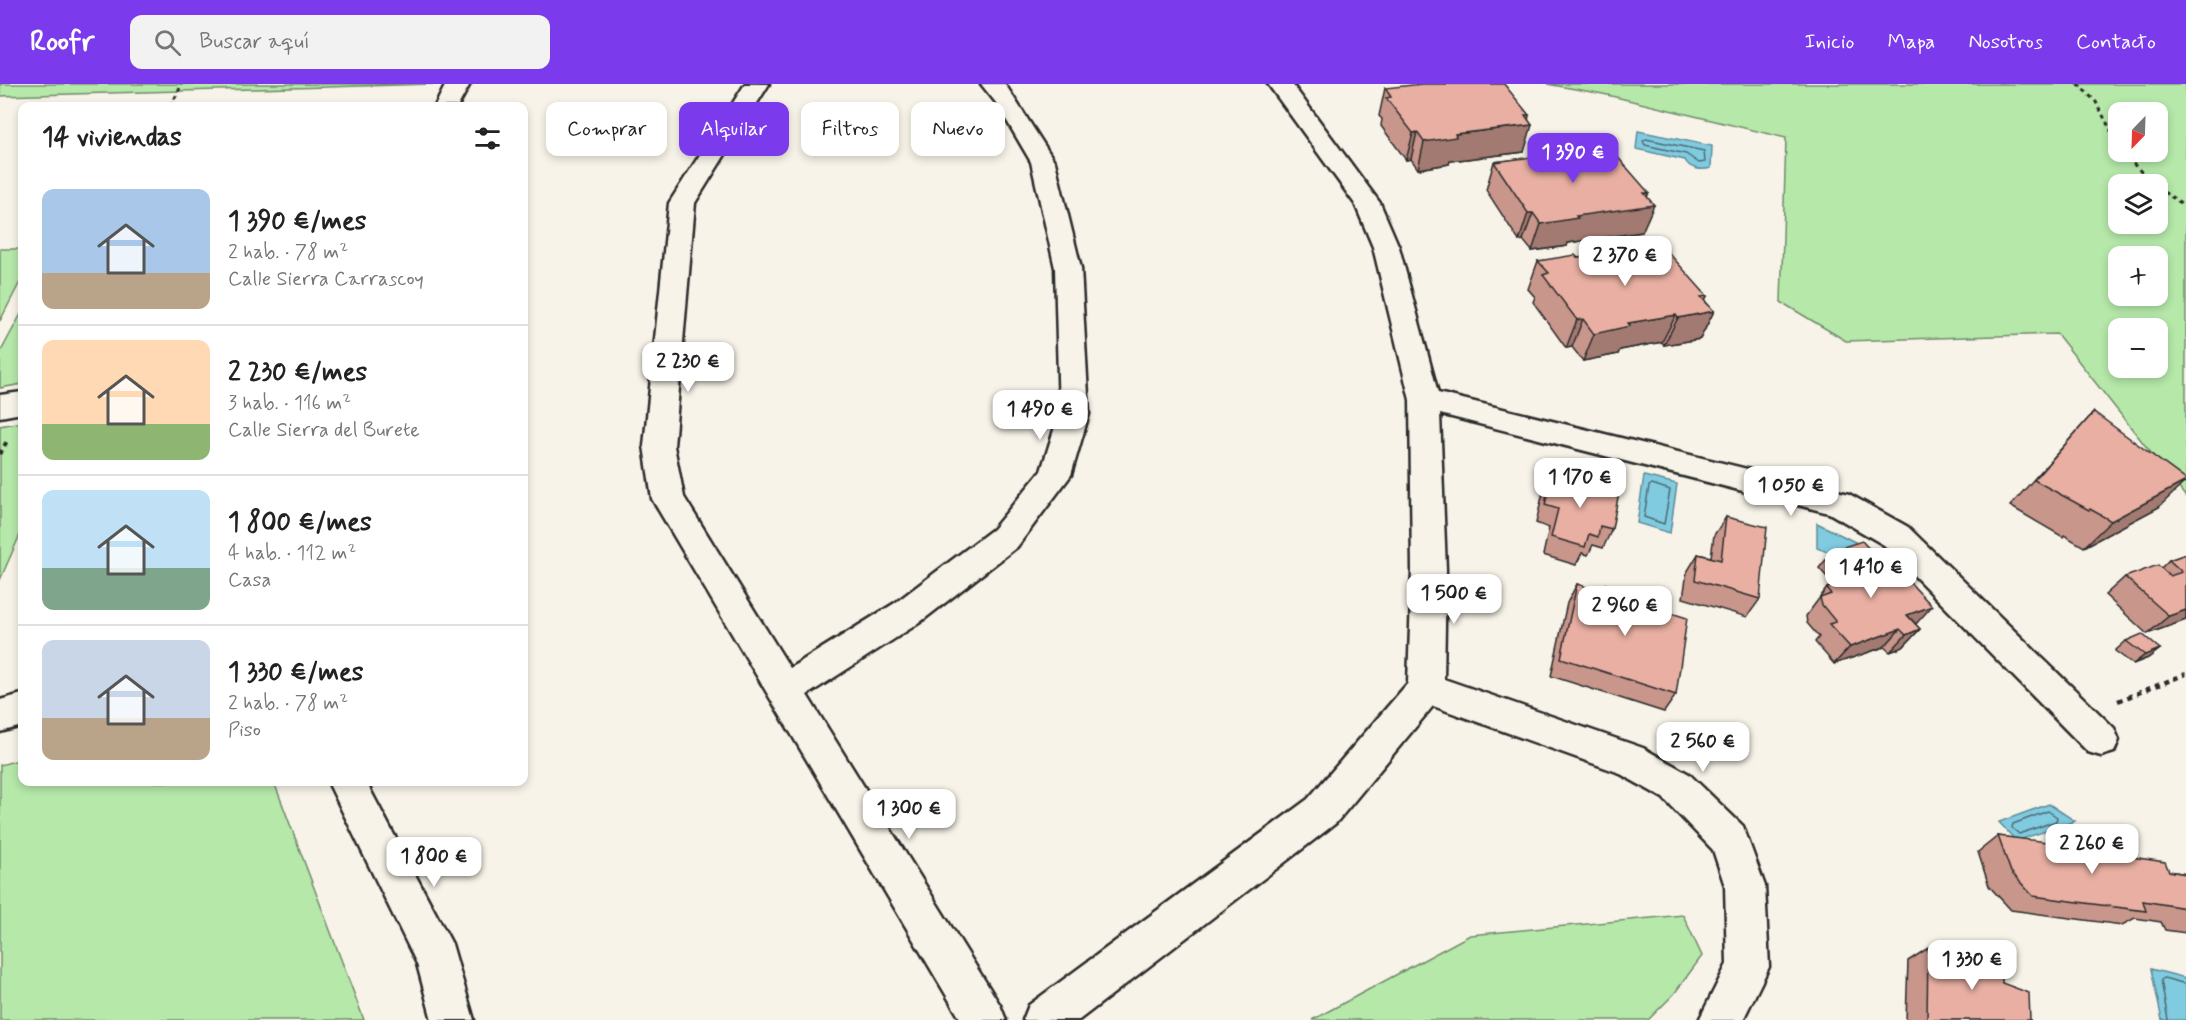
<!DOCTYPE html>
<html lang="es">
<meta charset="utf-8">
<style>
body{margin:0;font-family:Mynerve,sans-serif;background:#f2f2f2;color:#222;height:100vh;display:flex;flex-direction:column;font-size:22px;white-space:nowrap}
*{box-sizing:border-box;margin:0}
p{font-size:20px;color:#767676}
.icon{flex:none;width:33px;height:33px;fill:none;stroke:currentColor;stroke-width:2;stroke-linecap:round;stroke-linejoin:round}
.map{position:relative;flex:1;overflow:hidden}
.details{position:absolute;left:18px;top:18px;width:510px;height:684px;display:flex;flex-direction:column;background:#fff;border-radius:12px;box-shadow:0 3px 9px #0003}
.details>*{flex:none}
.guide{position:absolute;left:546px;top:18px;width:570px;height:54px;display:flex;gap:12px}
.needle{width:39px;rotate:203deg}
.tools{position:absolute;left:2108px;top:18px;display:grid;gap:12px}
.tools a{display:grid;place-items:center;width:60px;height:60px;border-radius:12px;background:#fff;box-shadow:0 3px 9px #0003;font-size:30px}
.price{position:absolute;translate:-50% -51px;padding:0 14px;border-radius:12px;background:#fff;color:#222;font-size:20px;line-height:39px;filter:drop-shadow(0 2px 3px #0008)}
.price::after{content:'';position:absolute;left:50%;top:36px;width:18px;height:14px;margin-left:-9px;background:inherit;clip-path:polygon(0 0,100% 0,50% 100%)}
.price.current{background:#7c3aed;color:#fff}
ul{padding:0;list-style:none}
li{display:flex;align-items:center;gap:18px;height:150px;padding:0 24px}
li+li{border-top:2px solid #e0e0e0}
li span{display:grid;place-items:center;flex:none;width:168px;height:120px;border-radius:12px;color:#555}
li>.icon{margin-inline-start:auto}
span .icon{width:72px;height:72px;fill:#fffc;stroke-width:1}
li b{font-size:26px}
h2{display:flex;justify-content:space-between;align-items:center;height:72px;padding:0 24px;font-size:26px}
.tag{padding:0 21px;border-radius:12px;background:#fff;box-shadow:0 3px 9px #0003;font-size:21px;line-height:54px}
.tag.current{background:#7c3aed;color:#fff}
header{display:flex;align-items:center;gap:36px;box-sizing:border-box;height:84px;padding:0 30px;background:#7c3aed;color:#fff}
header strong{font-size:28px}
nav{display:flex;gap:33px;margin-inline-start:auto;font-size:21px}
.search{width:420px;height:54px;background:#f2f2f2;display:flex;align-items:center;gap:15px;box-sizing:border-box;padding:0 21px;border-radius:12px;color:#767676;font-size:22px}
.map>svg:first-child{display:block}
</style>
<header>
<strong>Roofr</strong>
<div class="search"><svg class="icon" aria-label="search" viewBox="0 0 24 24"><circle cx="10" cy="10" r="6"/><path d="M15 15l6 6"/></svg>Buscar aquí</div>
<nav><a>Inicio</a><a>Mapa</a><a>Nosotros</a><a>Contacto</a></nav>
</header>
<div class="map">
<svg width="2186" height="936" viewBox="0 0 2186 936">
<rect width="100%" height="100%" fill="#f7f3e8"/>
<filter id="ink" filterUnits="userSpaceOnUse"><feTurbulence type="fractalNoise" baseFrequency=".0167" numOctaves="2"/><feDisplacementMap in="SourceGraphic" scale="12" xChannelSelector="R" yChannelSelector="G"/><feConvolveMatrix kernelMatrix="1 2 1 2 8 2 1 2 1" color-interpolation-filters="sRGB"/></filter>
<g filter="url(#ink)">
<path fill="#b5e8a9" stroke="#708a6a" stroke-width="1.5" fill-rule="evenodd" d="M0,0H434L0,12Z
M1547,0H2186V413L2057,250L1846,257L1781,218L1786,54L1603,10ZM2118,28H2157V68H2118ZM2118,100H2157V140H2118ZM2118,172H2157V212H2118ZM2118,244H2157V284H2118Z
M0,165H22V194L0,237Z
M22,228V300L0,304V269Z
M22,338V446L0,496V342Z
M22,675V698H274L364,936H0V681Z
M1683,831L1702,872L1674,910L1648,936H1312L1470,851Z"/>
<path fill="#80cbe0" stroke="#5e8b98" stroke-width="1.5" d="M1638,47L1712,62L1711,84C1702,87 1689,85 1685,76L1636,65Z
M1644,392L1677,400L1670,449L1637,439Z
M1817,439L1877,469L1872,485L1817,464Z
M2049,720L2075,737L2016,757L1999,738Z
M2151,885L2186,894V936H2162Z"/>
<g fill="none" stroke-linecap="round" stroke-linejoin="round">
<path stroke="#4d6b73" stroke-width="1.5" d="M1646,55L1704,67L1705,78L1699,79L1686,70L1645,61L1643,57Z
M1652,400L1670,406L1664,440L1644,433L1649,402Z
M2048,727L2057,733L2056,737L2019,750L2012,744L2013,740Z
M2168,936L2161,896L2164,894L2186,900"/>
<g stroke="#2b2b2b" stroke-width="5">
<path id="minor" d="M446,0H470L458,22H435Z
M745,0H769L695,119L674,362L684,413L790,584L895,519L993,445L1041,387L1059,330L1055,184L1031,78L997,20L981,0H1005L1055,78L1081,184L1089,330L1071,391L1017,463L919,539L807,611L1000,921L1006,936H961L652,415L644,362L669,119Z
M1268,0H1292L1380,119L1399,163L1438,309L1849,410L1908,443L2114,644L2119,656L2114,668L2101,672L2088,668L1884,461L1829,429L1440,330L1446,486L1444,595L1643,664L1689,690L1743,742L1765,802L1769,883L1743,936H1699L1727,880L1725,802L1713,766L1663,714L1617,688L1433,622L1336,739L1079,936H1023L1029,921L1308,715L1408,599L1412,486L1410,316L1373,163L1355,120Z
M22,308V329L0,333V311Z
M22,610V642L0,648V616Z
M328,698H366L452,860L474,936H432L417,880Z"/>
</g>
<path stroke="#2b2b2b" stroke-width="3" stroke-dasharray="4 4" stroke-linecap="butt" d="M2078,0L2096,18L2118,60
M171,22L182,0
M2122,68L2153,100
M2157,104L2186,122"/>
<path stroke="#2b2b2b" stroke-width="4" stroke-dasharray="4.5 4.5" stroke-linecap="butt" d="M0,370L8,355"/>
<path stroke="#2b2b2b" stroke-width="4.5" stroke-dasharray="5 5" stroke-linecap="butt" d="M2118,617L2186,590"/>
<use href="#minor" fill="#f7f3e8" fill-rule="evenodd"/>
</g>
<path fill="#c8968b" stroke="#2b2b2b" stroke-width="1.5" d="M1385,4L1529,31L1524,68L1450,77L1449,80L1418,85L1411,75L1406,76L1381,42L1382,35L1379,32Z
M1569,66L1647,113L1642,148L1568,159L1567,162L1532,167L1523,156L1519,157L1486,106L1494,78L1568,69Z
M1664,169L1707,212L1705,217L1714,227L1700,255L1664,261L1662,258L1620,266L1618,270L1583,277L1572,263L1566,264L1533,218L1535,213L1528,205L1538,177L1578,174Z
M2094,328L2159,423L2084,463L2064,451L2063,453L2010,422Z
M1552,389L1612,445L1603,464L1593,461L1588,471L1582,469L1576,481L1543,471L1549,444L1536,439L1543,408Z
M1726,433L1760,515L1747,533L1683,514L1687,488L1698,470L1711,473L1714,451Z
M1834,466L1915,540L1920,545L1903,563L1890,568L1884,563L1834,580L1815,558L1819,553L1807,539L1806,532L1827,504L1835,502L1819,484Z
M2186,470V536L2147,550L2105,511L2125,493L2161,484L2169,476Z
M1577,500L1600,508L1605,500L1646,521L1676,611L1664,628L1551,592L1567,519Z
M2126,557L2160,565L2148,574L2133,580L2115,567Z
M1998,752L2098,768L2169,787L2186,790V849L2165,846L2161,838L2135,834L2122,841L2011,826L1989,802L1978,768Z
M1928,864L1959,876L1974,866L2002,899L2030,936H1906L1908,877Z"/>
<path fill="#a27a71" stroke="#2b2b2b" stroke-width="1.5" d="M1532,41L1524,68L1450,77L1449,80L1418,85L1424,58L1455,50Z
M1417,48L1411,75L1406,76L1413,49Z
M1644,109H1649L1643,122L1654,121L1642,148L1568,159L1567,162L1532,167L1541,140L1576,132Z
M1528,129H1533L1523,156L1519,157Z
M1714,227L1700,255L1664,261L1678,234Z
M1676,231L1662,258L1620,266L1618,270L1583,277L1594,250L1628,239Z
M1583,235L1572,263L1566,264L1577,236Z
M2186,397L2159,423L2084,463L2111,437Z
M1932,522L1916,540L1907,531Z
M2186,526V536L2147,550L2169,532Z
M1900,545L1884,563L1834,580L1850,563Z
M1920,545L1903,563L1890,568L1906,551Z
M2160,565L2148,574L2133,580L2145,571Z"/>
<path fill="#e8afa2" stroke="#2b2b2b" stroke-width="1.5" d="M1422,0H1504L1529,31H1525L1532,41L1455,50L1456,53L1424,58L1417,48L1413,49L1386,14L1391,13L1385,4Z
M1600,61L1610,71L1615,70L1649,109H1644L1654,121L1576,132L1578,134L1541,140L1533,129H1528L1494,78L1571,68L1569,66Z
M1654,157L1664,169L1668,168L1707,212L1701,213L1714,227L1678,234L1676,231L1628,239L1630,242L1594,250L1583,235L1577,236L1543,191L1549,189L1538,177L1575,171L1578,174Z
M2094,328L2186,396V397L2111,437L2090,425L2089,426L2034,396Z
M1552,389L1619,408L1612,445L1600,442L1598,453L1589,450L1585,463L1551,453L1558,425L1545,421Z
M1726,433L1767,443L1760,515L1695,496L1698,470L1721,476Z
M1862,457L1892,490L1899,487L1932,522L1907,531L1920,545L1906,551L1900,545L1850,563L1829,540L1836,538L1822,521L1820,514L1831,510L1827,504L1860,493L1834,466Z
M2186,470V526L2169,532L2125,493L2158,481L2170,492L2182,488L2169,476Z
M1577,500L1604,509L1605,500L1647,513L1646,521L1687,534L1676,611L1561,574Z
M2142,550L2160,565L2145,571L2126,557Z
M1998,752L2096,764L2098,768L2165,778L2169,787L2186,790V824L2143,817L2146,827L2033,812L2011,788Z
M1928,864L1975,882L1974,866L2002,877V899L2029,909L2030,936H1927Z"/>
</g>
</svg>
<div class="tools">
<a><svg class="needle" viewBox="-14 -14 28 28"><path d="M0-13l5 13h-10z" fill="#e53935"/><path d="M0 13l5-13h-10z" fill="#767676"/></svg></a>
<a><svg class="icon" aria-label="layers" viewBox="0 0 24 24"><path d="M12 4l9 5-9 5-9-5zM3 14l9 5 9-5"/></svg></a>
<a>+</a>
<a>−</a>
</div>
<b class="price current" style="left:1573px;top:100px">1 390 €</b>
<b class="price" style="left:1625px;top:203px">2 370 €</b>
<b class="price" style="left:688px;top:309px">2 230 €</b>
<b class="price" style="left:1040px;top:357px">1 490 €</b>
<b class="price" style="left:1580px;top:425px">1 170 €</b>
<b class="price" style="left:1791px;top:433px">1 050 €</b>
<b class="price" style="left:1871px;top:515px">1 410 €</b>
<b class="price" style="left:1454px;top:541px">1 500 €</b>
<b class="price" style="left:1625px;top:553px">2 960 €</b>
<b class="price" style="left:1703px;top:689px">2 560 €</b>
<b class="price" style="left:909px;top:756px">1 300 €</b>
<b class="price" style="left:2092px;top:791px">2 260 €</b>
<b class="price" style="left:434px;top:804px">1 800 €</b>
<b class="price" style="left:1972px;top:907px">1 330 €</b>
<div class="guide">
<a class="tag">Comprar</a>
<a class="tag current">Alquilar</a>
<a class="tag">Filtros</a>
<a class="tag">Nuevo</a>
</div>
<section class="details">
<h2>14 viviendas<svg class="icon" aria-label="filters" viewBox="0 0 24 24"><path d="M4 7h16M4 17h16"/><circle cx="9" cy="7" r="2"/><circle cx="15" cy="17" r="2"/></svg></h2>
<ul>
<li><span style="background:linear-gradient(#a9c7e8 70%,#b9a48a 0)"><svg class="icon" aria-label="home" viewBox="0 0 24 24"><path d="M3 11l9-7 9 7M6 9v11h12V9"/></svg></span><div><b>1 390 €/mes</b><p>2 hab. · 78 m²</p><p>Calle Sierra Carrascoy</p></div></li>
<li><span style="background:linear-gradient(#ffd9b3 70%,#8fb573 0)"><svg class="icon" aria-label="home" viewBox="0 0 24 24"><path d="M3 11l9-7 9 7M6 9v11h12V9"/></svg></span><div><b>2 230 €/mes</b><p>3 hab. · 116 m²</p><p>Calle Sierra del Burete</p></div></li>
<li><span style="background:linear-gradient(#bfe0f5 65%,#7fa58c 0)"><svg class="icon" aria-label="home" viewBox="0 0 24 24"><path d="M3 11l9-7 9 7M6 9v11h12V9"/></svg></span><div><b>1 800 €/mes</b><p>4 hab. · 112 m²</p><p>Casa</p></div></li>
<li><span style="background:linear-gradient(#c9d6e8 65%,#b9a48a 0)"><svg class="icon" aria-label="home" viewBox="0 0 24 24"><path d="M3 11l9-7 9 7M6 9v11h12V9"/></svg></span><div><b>1 330 €/mes</b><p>2 hab. · 78 m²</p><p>Piso</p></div></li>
</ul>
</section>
</div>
